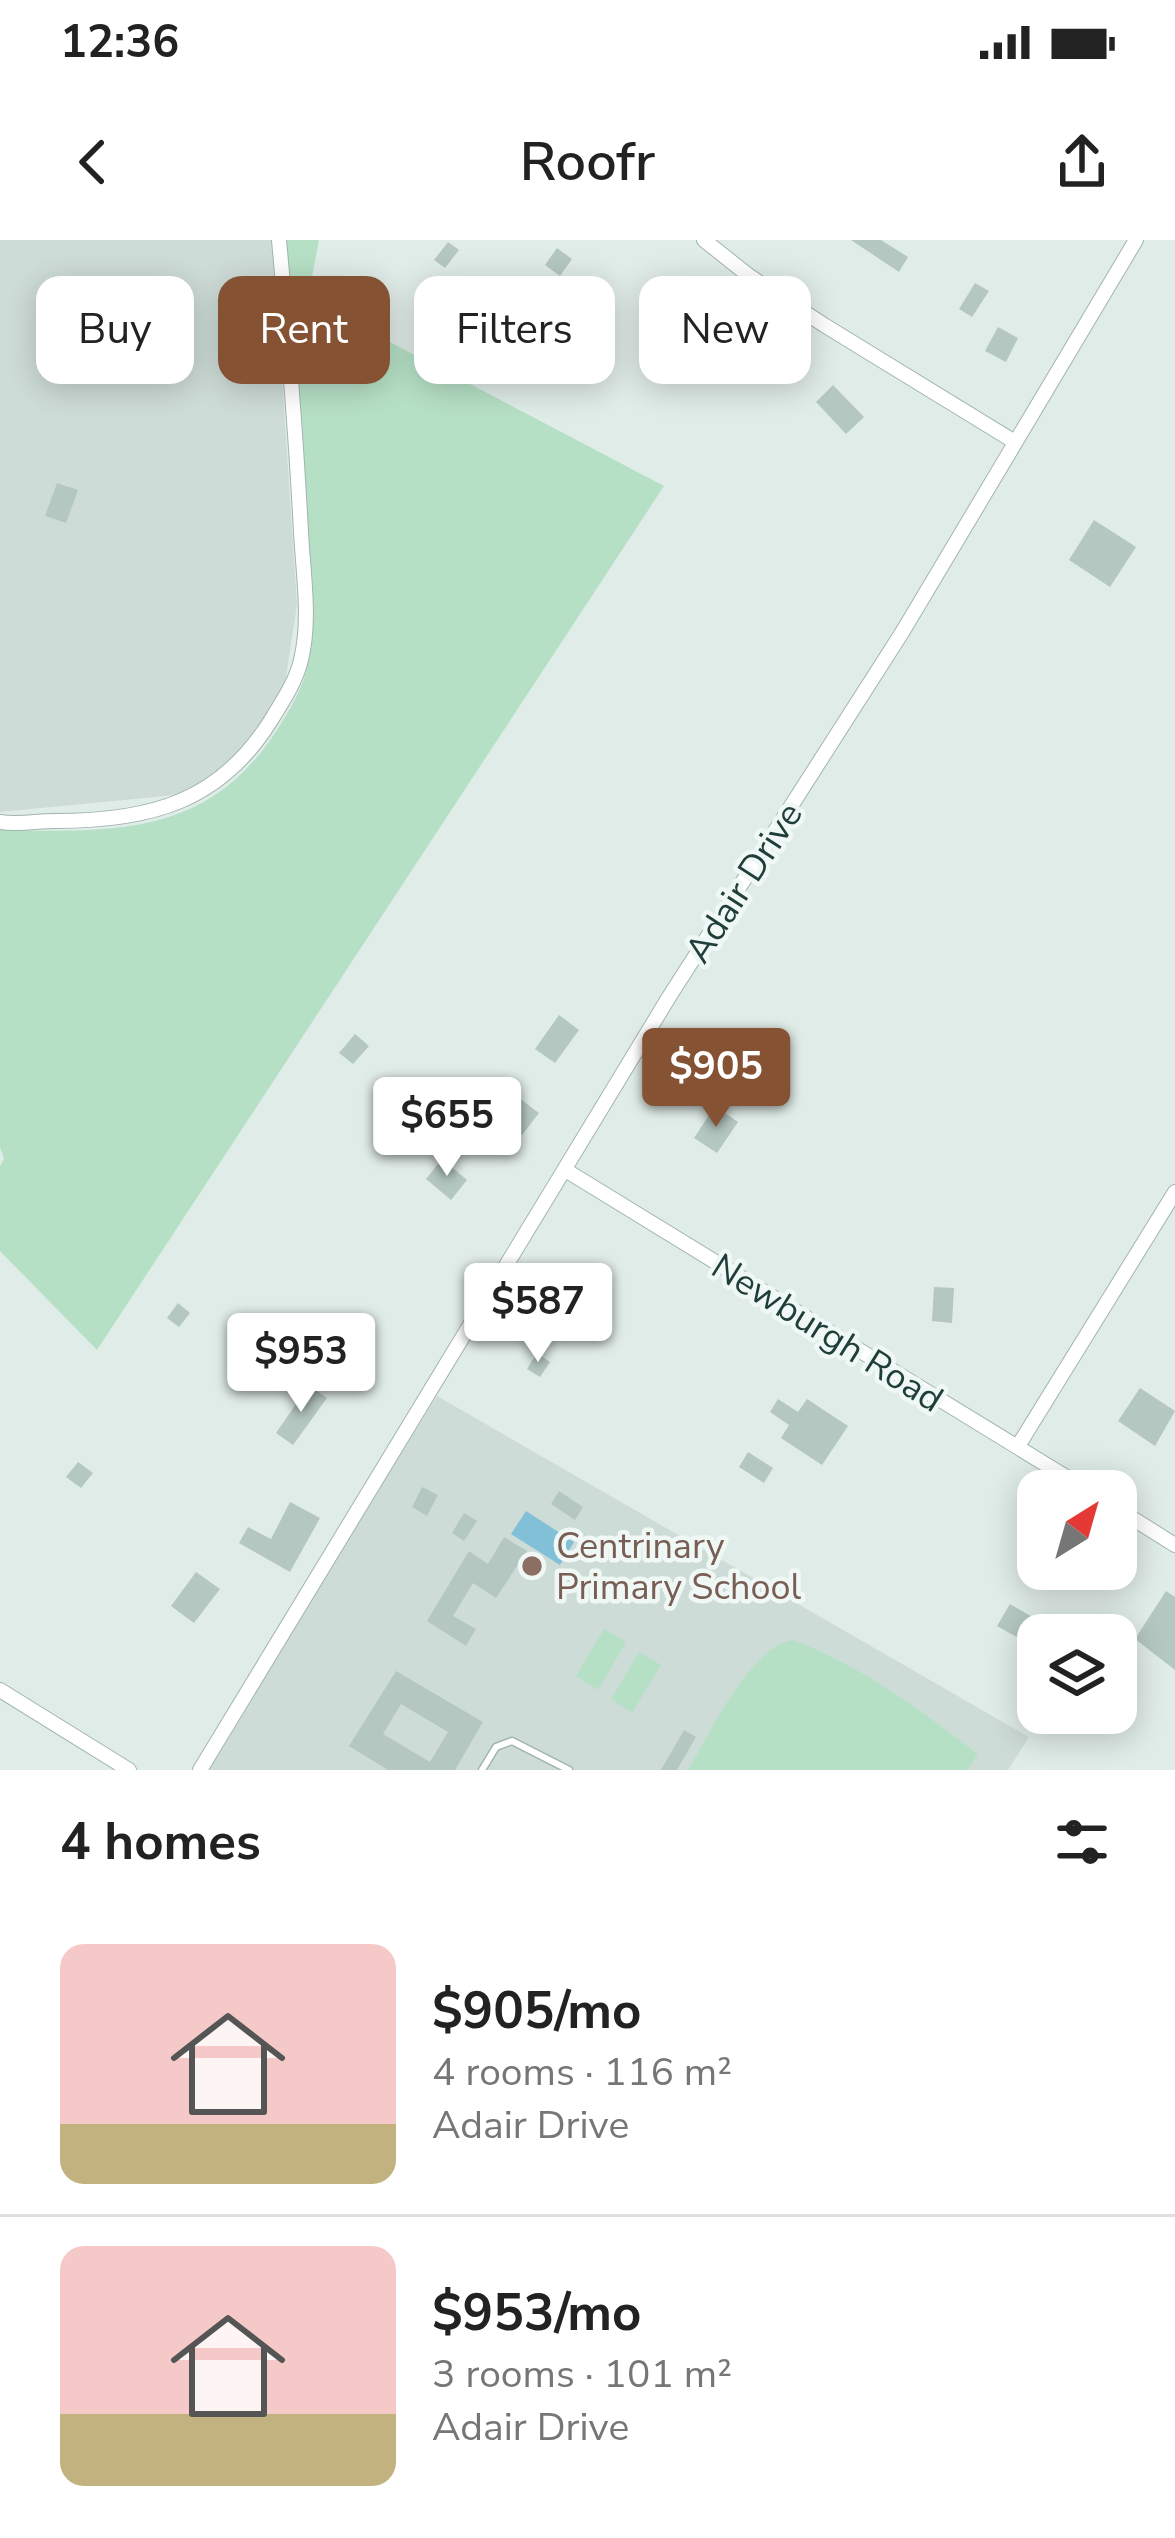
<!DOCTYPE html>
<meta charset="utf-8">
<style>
body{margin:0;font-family:"Nunito Sans",sans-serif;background:#f2f2f2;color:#222;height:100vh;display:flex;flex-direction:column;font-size:45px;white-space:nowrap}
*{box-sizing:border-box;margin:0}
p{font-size:39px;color:#767676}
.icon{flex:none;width:66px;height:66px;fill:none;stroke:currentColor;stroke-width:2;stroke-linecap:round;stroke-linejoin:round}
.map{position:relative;height:1530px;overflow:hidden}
.drawer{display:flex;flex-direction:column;background:#fff;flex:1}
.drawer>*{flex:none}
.banner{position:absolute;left:36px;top:36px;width:1104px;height:108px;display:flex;gap:24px}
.needle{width:78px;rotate:37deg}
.fabs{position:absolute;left:1017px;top:1230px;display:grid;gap:24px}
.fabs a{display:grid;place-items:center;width:120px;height:120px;border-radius:24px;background:#fff;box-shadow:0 6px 30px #0003;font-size:60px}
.price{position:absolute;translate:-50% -102px;padding:0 27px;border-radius:12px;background:#fff;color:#222;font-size:39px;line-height:78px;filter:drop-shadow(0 3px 6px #0008)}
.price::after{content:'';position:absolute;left:50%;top:72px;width:36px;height:27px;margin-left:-18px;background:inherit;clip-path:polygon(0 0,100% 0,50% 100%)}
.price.selected{background:#855234;color:#fff}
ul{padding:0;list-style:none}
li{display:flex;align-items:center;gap:36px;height:300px;padding:0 60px}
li+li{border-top:3px solid #e0e0e0}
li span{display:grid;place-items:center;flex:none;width:336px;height:240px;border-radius:24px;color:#555}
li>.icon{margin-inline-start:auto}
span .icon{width:144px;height:144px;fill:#fffc;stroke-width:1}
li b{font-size:51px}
h2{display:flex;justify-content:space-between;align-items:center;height:144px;padding:0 60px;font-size:51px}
.chip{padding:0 42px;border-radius:24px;background:#fff;box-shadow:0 6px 30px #0003;font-size:42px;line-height:108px}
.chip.selected{background:#855234;color:#fff}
.status{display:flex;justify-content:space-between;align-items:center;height:84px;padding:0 60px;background:#fff;direction:ltr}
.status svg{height:33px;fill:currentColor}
header{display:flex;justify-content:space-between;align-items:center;height:156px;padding:0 60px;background:#fff;font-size:54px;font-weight:600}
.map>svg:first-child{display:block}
</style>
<div class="status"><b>12:36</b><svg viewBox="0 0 49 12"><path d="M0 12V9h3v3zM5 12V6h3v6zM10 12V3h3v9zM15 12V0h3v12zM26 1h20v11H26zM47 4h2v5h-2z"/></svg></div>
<header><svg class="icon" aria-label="back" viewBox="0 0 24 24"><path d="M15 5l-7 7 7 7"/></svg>Roofr<svg class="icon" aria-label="share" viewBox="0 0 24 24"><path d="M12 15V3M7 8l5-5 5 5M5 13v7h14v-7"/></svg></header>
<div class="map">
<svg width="1175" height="1530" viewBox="0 0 1175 1530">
<rect width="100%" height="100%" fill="#e0ece8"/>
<path fill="#cedcd7" d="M0,0H273L297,365L284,450L237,517L186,554L0,572Z
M437,1156L1029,1497L1008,1530H205Z"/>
<path fill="#b6e0c6" d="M282,0H319L308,59L664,246L97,1110L0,1011V926L4,919L0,907V590C114,592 208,597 277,490C301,453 310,432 313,388Z
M604,1389L626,1402L598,1450L576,1436Z
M793,1400C860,1425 921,1470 978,1514L967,1530H688C710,1494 750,1406 793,1400Z
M639,1412L661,1425L632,1473L611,1459Z"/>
<path fill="#82c0d7" d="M526,1271L574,1302L560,1325L511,1294Z"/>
<path fill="#b5c7c1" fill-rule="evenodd" d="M851,0H881L908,17L899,32Z
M448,2L459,10L445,28L434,20Z
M557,8L572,19L560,36L545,25Z
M975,43L989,51L972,77L959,69Z
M529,65L546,78L529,100L512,87Z
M998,87L1018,98L1006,122L985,111Z
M833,145L864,177L846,194L816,162Z
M57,243L78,250L66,283L45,276Z
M1094,280L1136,307L1110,347L1069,320Z
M559,775L579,790L555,823L535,809Z
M355,794L369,806L353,824L339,813Z
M499,843L539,873L522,895L482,866Z
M715,866L738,882L717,913L694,898Z
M442,919L467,940L451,960L426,939Z
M934,1047L954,1048L952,1083L932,1081Z
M178,1063L190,1073L179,1087L167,1078Z
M347,1075L365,1122L345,1130L326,1084Z
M537,1113L550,1122L540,1137L527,1129Z
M309,1145L327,1158L293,1205L276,1193Z
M1140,1148L1175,1171L1155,1206L1118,1181Z
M778,1159L798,1172L807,1159L848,1186L822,1225L781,1198L789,1185L770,1172Z
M748,1212L773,1228L764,1243L739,1227Z
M78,1222L93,1233L81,1248L66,1237Z
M422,1247L438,1255L427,1276L412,1267Z
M559,1251L583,1267L575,1280L551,1264Z
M290,1262L320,1278L290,1332L239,1303L248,1287L271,1299Z
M464,1273L477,1281L464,1301L452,1293Z
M504,1297L527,1311L496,1358L473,1343L453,1376L476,1389L466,1406L427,1381L469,1311L488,1324Z
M196,1332L220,1349L194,1383L171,1366Z
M1166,1351L1175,1357V1430L1135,1399Z
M1010,1364L1034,1378L1022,1400L997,1386Z
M396,1431L483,1482L455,1530H388L349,1506ZM401,1464L448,1492L430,1522L383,1494Z
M684,1490L696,1497L677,1530H661Z"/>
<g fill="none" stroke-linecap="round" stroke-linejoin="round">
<g stroke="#a2b4b0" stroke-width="9">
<path id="lane" d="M482,1530L496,1507L512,1501L569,1530"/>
</g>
<g stroke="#a2b4b0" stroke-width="16">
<path id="street" d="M704,0L748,35L824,85L1015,202
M0,582C18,585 37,581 55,581C149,581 221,563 273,477C284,459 296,441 301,420C311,379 303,333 301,292C296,195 288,97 279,0
M567,931L1089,1251
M1018,1206L1175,952
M1116,1268L1175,1305
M0,1450L129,1530
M200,1530L669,757L903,391L1136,0"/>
</g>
<use href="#lane" stroke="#fff" stroke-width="6"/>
<use href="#street" stroke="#fff" stroke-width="14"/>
</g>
<circle fill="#8d6e63" stroke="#f0f8f5" stroke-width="4.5" cx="532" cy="1326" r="12"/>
<g text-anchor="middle" stroke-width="9" stroke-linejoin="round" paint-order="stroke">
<g font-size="36" fill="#1f3e39" stroke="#f0f8f5">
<text transform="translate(743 642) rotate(-57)" y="13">Adair Drive</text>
<text transform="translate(828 1092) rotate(32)" y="13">Newburgh Road</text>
</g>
<g font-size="36" fill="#785e54" stroke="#f0f8f5" text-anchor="start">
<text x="556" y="1318">Centrinary<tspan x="556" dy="41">Primary School</tspan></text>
</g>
</g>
</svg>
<div class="fabs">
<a><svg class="needle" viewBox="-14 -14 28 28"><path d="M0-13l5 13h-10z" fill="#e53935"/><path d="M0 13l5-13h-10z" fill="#767676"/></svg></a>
<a><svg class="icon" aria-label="layers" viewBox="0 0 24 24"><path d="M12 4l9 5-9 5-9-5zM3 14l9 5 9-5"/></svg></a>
</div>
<b class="price selected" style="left:716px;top:890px">$905</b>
<b class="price" style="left:447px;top:939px">$655</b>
<b class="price" style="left:538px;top:1125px">$587</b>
<b class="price" style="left:301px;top:1175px">$953</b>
<div class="banner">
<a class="chip">Buy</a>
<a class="chip selected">Rent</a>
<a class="chip">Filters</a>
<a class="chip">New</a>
</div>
</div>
<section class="drawer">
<h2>4 homes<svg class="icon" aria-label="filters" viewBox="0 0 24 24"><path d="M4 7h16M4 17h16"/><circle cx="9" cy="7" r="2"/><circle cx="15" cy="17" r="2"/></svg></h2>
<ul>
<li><span style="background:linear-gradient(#f6c9c9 75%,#c2b280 0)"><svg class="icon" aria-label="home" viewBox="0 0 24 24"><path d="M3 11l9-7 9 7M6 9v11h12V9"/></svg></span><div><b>$905/mo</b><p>4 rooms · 116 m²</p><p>Adair Drive</p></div></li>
<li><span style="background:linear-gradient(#f6c9c9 70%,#c2b280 0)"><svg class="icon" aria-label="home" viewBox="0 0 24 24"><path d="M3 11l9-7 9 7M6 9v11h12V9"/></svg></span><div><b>$953/mo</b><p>3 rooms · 101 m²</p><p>Adair Drive</p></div></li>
</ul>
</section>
